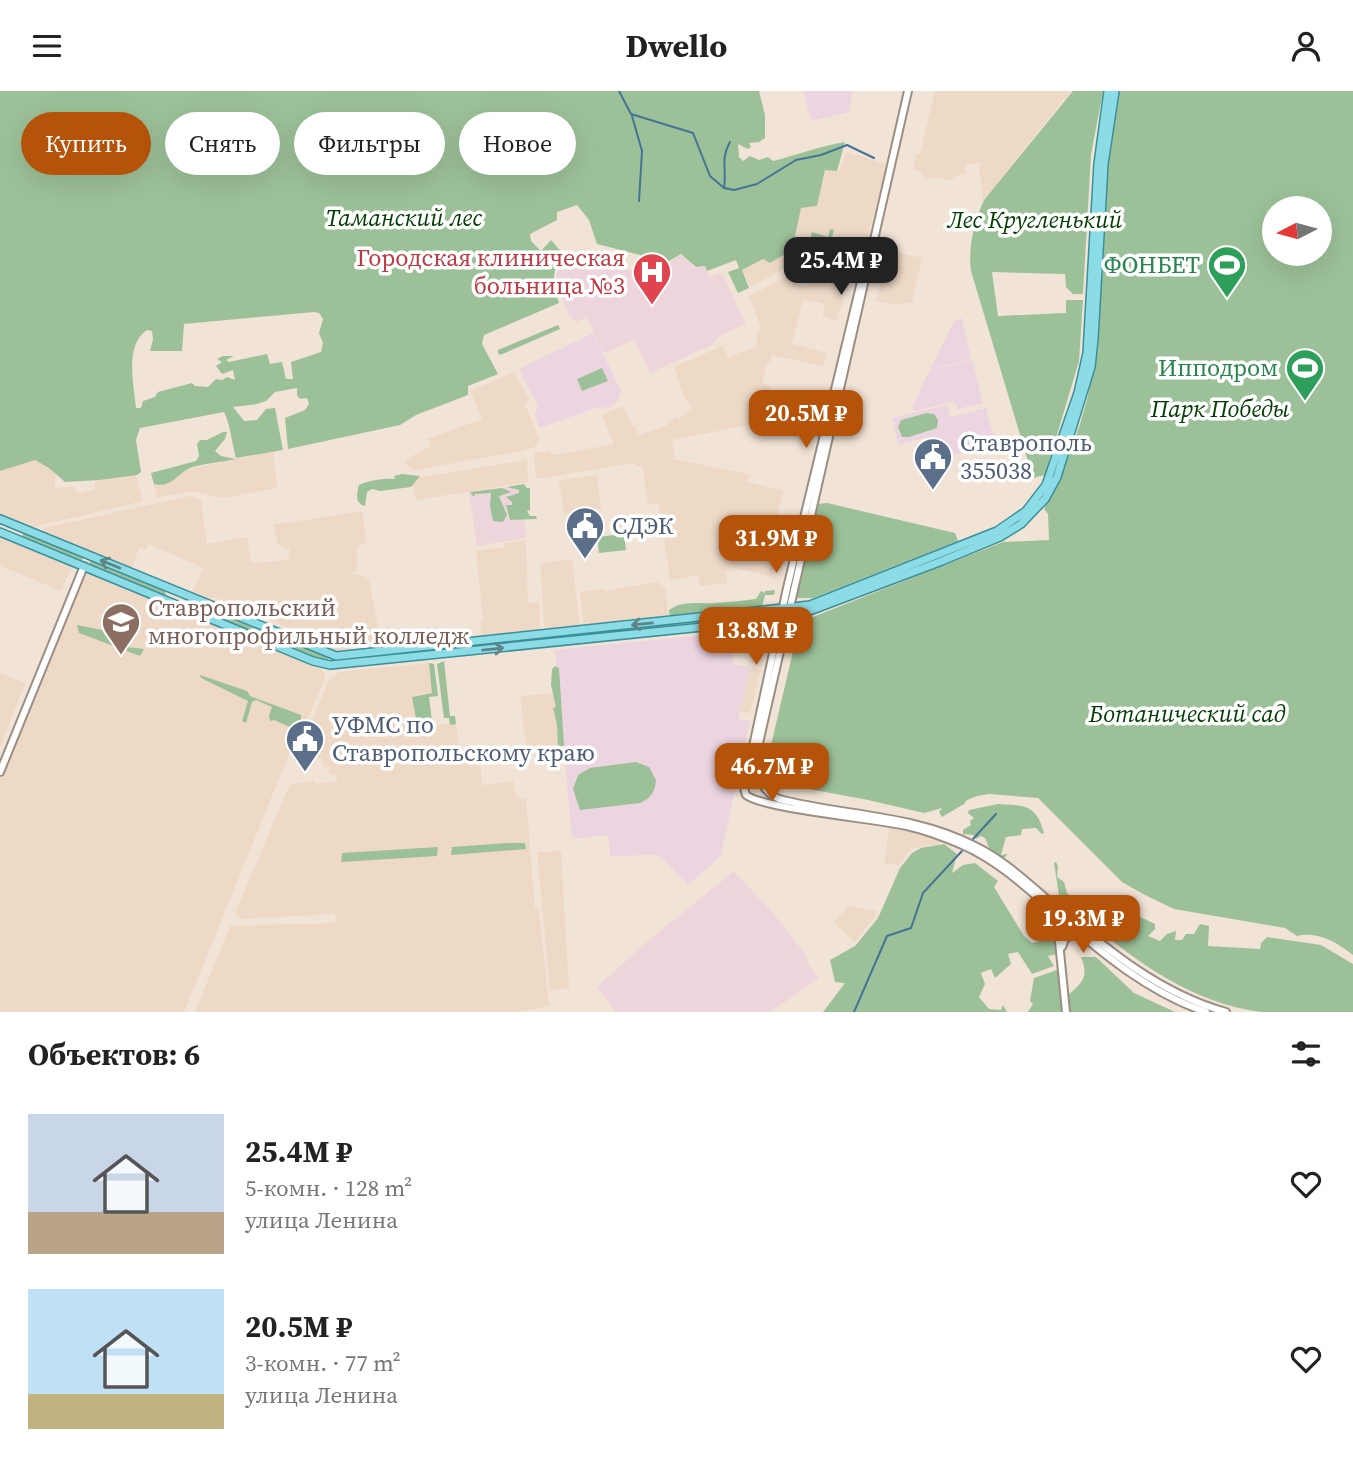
<!DOCTYPE html>
<html lang="ru">
<meta charset="utf-8">
<style>
body{margin:0;font-family:"Source Serif 4",serif;background:#f6f6f6;color:#222;height:100vh;display:flex;flex-direction:column;font-size:26px;white-space:nowrap}
*{box-sizing:border-box;margin:0}
p{font-size:23px;color:#767676}
.icon{flex:none;width:38px;height:38px;fill:none;stroke:currentColor;stroke-width:2;stroke-linecap:round;stroke-linejoin:round}
.map{position:relative;height:921px;overflow:hidden}
.side{display:flex;flex-direction:column;background:#fff;flex:1}
.side>*{flex:none}
.hud{position:absolute;left:21px;top:21px;width:700px;height:63px;display:flex;gap:14px}
.needle{width:46px;rotate:264deg}
.fabs{position:absolute;left:1262px;top:105px;display:grid;gap:14px}
.fabs a{display:grid;place-items:center;width:70px;height:70px;border-radius:50%;background:#fff;box-shadow:0 7px 28px #0002;font-size:35px}
.price{position:absolute;translate:-50% -60px;padding:0 16px;border-radius:14px;background:#b45309;color:#fff;font-size:23px;line-height:46px;filter:drop-shadow(0 2px 4px #0008)}
.price::after{content:'';position:absolute;left:50%;top:42px;width:21px;height:16px;margin-left:-10px;background:inherit;clip-path:polygon(0 0,100% 0,50% 100%)}
.price.current{background:#222;color:#fff}
ul{padding:0;list-style:none}
li{display:flex;align-items:center;gap:21px;height:175px;padding:0 28px}
li span{display:grid;place-items:center;flex:none;width:196px;height:140px;border-radius:0px;color:#555}
li>.icon{margin-inline-start:auto}
span .icon{width:84px;height:84px;fill:#fffc;stroke-width:1}
li b{font-size:30px}
h2{display:flex;justify-content:space-between;align-items:center;height:84px;padding:0 28px;font-size:30px}
.tag{padding:0 24px;border-radius:32px;background:#fff;box-shadow:0 7px 28px #0002;font-size:24px;line-height:63px}
.tag.current{background:#b45309;color:#fff}
header{display:flex;justify-content:space-between;align-items:center;height:91px;padding:0 28px;background:#fff;font-size:32px;font-weight:700}
.map>svg:first-child{display:block}
</style>
<header><svg class="icon" aria-label="menu" viewBox="0 0 24 24"><path d="M4 6h16M4 12h16M4 18h16"/></svg>Dwello<svg class="icon" aria-label="person" viewBox="0 0 24 24"><circle cx="12" cy="8" r="4"/><path d="M4 21q1-7 8-7t8 7"/></svg></header>
<div class="map">
<svg width="1353" height="921" viewBox="0 0 1353 921">
<rect width="100%" height="100%" fill="#f2e3d7"/>
<path fill="#eed9c7" d="M935,0H1071L983,109L979,76L982,71L965,74L966,83L958,84L951,89L937,87L925,88L921,81L913,79L916,63H920Z
M846,61L887,73L862,167L856,168L821,158L750,196L742,179L763,168L770,172L792,159L801,117L817,115L826,79L839,80Z
M888,159L922,167L912,212L893,213L876,210Z
M825,165L852,172L837,230L823,226L825,213L803,208L792,252H788L827,262L823,275L772,264L770,272L767,271L762,293L770,295V298L815,309L808,339L769,330L672,349L675,367L673,368L749,383L747,391L783,400L777,427L787,430L772,486L731,476L730,479L726,478L727,492L700,495L698,484L688,485V487L670,489L659,413H648L642,375H637L633,372L536,388L534,362L549,360L553,364L614,353L602,324L624,315L632,335L635,334L639,344L668,334V331L677,326L679,328L692,317L683,304L674,276L723,255L728,266L755,256L758,245L757,242L761,237L749,205L800,178L796,193L806,195V192L802,191V177Z
M514,281L530,310L525,313L539,348L535,356L523,360L414,379L408,376L405,369L431,355L427,348L482,328L470,300Z
M273,360L277,397L223,407L191,400L157,407L152,386Z
M37,363L58,371L54,398L73,395L77,402L95,398V389L135,381L143,410L29,437L0,426V377Z
M527,369L528,391L416,409L411,388Z
M597,384L601,418L564,423L559,389Z
M190,405L201,408L207,453L247,446L251,471L256,472L288,469L290,459L278,454L273,434L362,420L367,452L357,455V480H353L352,482L369,487L381,554L335,559L329,557L303,546L301,542L213,506L210,512L190,503L195,497L203,477L149,453L146,459L139,457L131,479L43,441L44,437Z
M0,443L73,473L61,500L0,475Z
M526,449L528,512H539L540,540L482,549L480,531L483,530L476,460L504,456L505,452Z
M572,468L580,537L545,541L540,472Z
M84,483H91L320,577L325,583L324,589L293,662L290,661L184,921H0V687Z
M657,491L665,496L666,500L668,529L584,539L580,501L604,497L605,500Z
M429,572L433,602L413,604L417,636L456,632L460,662L479,660L482,694L513,690L517,708L526,707L535,816L539,819L549,915L519,921H195L230,835L336,832L335,823L242,828L238,827L235,822L290,693L314,690L315,693L337,690L336,683L330,684L329,676H323L322,667L295,670L329,589L339,581Z
M750,576L761,579L750,622L740,621Z
M0,582L25,592L0,657Z
M555,602L561,657L527,662L520,605Z
M890,733L942,747L940,753L911,758L899,774L884,772Z
M561,760L569,897L550,900L537,761Z
M848,815L877,820L875,826L855,851L834,831Z"/>
<path fill="#ecd5e1" d="M803,0H853L849,21L811,30Z
M962,227L971,268L930,279L954,230Z
M593,242L621,300L617,310L611,316L596,317L539,337L535,324L538,315L519,278Z
M972,269L983,312L958,318L954,310L915,320L912,316L929,280Z
M947,314L950,326L986,317L996,353L952,364L953,359L927,354L925,347L898,354L892,327Z
M732,541L733,573L750,576L738,629H750L721,765L688,794L659,764L610,765L608,744L572,748L555,559Z"/>
<path fill="#eed5dc" d="M581,160L638,182L641,187L681,164L695,177L705,175L710,186L722,182L746,233L718,246L712,254L650,282L634,249L606,262L602,259L587,227L576,231L569,224L556,193L557,178Z
M521,394L526,447L477,455L469,402Z
M734,780L774,823L806,864L808,873L819,887L770,921H616L597,896L643,854Z"/>
<path fill="#9cc198" fill-rule="evenodd" d="M0,0H759L765,24V47L759,51L749,52L751,56L748,58L738,53L739,66L743,70L750,65L759,69L768,66L773,70C797,64 820,55 845,51L837,80L825,79L817,115L801,117L792,159L770,172L763,168L742,179L749,197L738,202L728,181L739,177L736,169L707,180L705,175L696,176L681,163L650,181L640,164L597,153L589,129L577,114L557,121V129L530,143L531,150L541,160L551,149L565,165L556,171L553,193L559,212L484,244L482,253L498,283L468,295V304L416,324L400,334L288,358L285,327L305,319L309,313L307,307L300,308L297,304V297L275,301L266,310L257,313L233,316L244,330L257,329L266,318L275,317L283,359L236,367C232,353 230,332 224,321L140,337L136,349L141,381L137,384L99,389L65,391L49,377L35,369L0,380ZM314,221L319,222L323,228L319,242L323,252L321,261L291,271L293,288H286L282,271L270,273L267,263L229,271L226,269L234,265H223L217,268L222,271L216,275L222,283L233,279L235,289L227,286L222,289L216,288L208,296L195,295L192,292L158,301L155,306L143,310L141,317H136C134,294 124,254 147,239L152,240L153,248L150,260H182L184,233Z
M1073,0H1103L1091,64L1083,203H1073L1066,196L1065,183L992,181L998,225L1066,222V209H1083L1079,270L1045,384L1033,387L971,180C968,156 974,131 984,109Z
M1118,0H1353V864C1336,851 1318,840 1297,845L1285,837L1174,818L1143,803L1122,791L1038,707L989,703L977,705L967,709L964,713L942,726L939,721L942,717L924,722L868,709L788,694C775,689 772,684 767,671L800,531L1003,451L1049,449L1048,423L1044,418C1068,374 1089,316 1095,266C1103,203 1100,138 1106,74C1108,49 1114,25 1118,0ZM1274,117H1320V163H1274Z
M830,138L834,139L831,150L835,159L821,155L806,164L812,141L828,146Z
M558,234L560,238L500,264L498,262V259Z
M602,277L608,290L582,300L577,288Z
M927,322L934,323L938,329L937,337L909,346H902L898,336L901,329Z
M223,341H227L225,348L215,360L221,365L236,368C224,371 195,373 186,379C176,386 169,397 154,393L151,382L196,370L199,365L197,353L200,349H207Z
M402,383L420,385L411,396L380,400L372,398L367,401L365,415C354,412 357,402 359,394C367,390 384,387 395,388L394,385Z
M524,393L527,397H530V419L527,420L530,425H536L537,428L510,429L506,414H512V411L506,406L519,402V399L507,396Z
M502,397L511,401L499,405L507,424L503,431L493,430L490,415L491,402L475,403L474,406L470,401Z
M827,412L955,442L958,450L813,507H798L795,504L817,413Z
M27,442L82,465L83,470L22,447L23,443Z
M624,443L626,459L599,462L597,446Z
M94,469L164,498L166,504L163,505L89,474L90,470Z
M775,499L774,504H765L761,519L670,529L669,519C683,509 699,513 715,512C728,511 742,510 756,508L761,500L765,502V500Z
M772,522V526L390,565L392,562Z
M225,525L327,565L329,570L325,571L224,531Z
M77,534L102,539L126,550L127,556L144,558L140,565L79,542Z
M444,570L450,625H455L456,633L450,634L449,627H444L437,573Z
M429,572L434,573L438,605L429,606L432,630L417,633L412,606L432,602Z
M555,575L559,577L564,654L558,658L557,634L553,617L556,616L551,594L552,578Z
M200,584L247,600L250,605L301,624V631L296,632L292,637L274,629L270,630L269,625L272,616L256,609L252,611L246,632L242,630L248,610L201,587Z
M636,671L649,676L656,689C655,701 651,707 640,712L580,719L573,698L578,684L590,677Z
M998,713C1025,715 1036,713 1044,742L1042,743L1036,737L1022,738L1021,744L1006,746L1001,764L1008,763L1004,767L990,759L985,747L981,745L976,748L973,744L963,743V739L971,734L970,730L974,727L968,722L969,719Z
M507,752H525L526,758L451,764L452,756Z
M944,753L957,763L952,782L963,774L975,772L998,790L994,796L1024,845L1032,852L1044,849L1043,832L1054,828L1058,863L1048,865L1054,875L1032,883L1018,861L1008,863L1011,873L995,887L991,878L981,882L985,893L979,906L989,918L1001,919L1003,914L1007,921H823L845,892L835,891L830,869L855,855L878,827L900,777L912,762L921,757Z
M438,756L437,765L341,771L342,762Z
M1056,771L1058,775L1057,786L1064,791L1067,802L1079,814H1083L1090,822L1088,827L1095,819L1108,820L1116,816L1121,820L1132,822L1155,833V838L1148,845L1160,850L1167,843L1176,840L1175,849H1182L1186,843H1194L1200,833L1209,835L1208,855L1260,858L1261,852L1267,846L1321,854L1353,873V921C1323,921 1291,921 1261,921C1195,913 1137,872 1087,829L1088,827L1086,828L1060,811L1054,772Z
M1081,866H1096L1134,902L1175,921H1028L1033,913L1030,910L1034,887L1057,879L1068,904C1083,891 1089,886 1081,866Z"/>
<g fill="none" stroke-linecap="round" stroke-linejoin="round">
<path stroke="#437497" stroke-width="2" d="M619,0L631,23L693,42L710,85L724,97L734,99L757,93L796,69L821,64L847,54L874,67
M632,25L642,60L639,110
M724,97C727,78 720,68 730,51
M973,748L996,723
M854,921L887,845L911,837L923,802L962,760"/>
<g stroke="#9b8e82" stroke-width="10">
<path id="secondary" d="M908,0L757,661C755,681 760,699 779,708C845,725 913,723 975,755C1002,768 1025,789 1048,809C1102,854 1157,902 1226,921
M867,166L787,497L744,697L746,704C764,718 876,728 907,735C925,739 944,746 962,754C997,769 1027,797 1056,822C1100,861 1149,902 1206,921
M0,681L84,475
M1056,820L1066,921
M1062,856L1065,848L1071,844L1082,846"/>
</g>
<g stroke="#3a8f99" stroke-width="10">
<path id="primary" d="M0,428L336,565L810,514L997,440L1026,420L1046,394L1078,302L1087,262L1098,73L1108,0
M0,441L313,570L330,574L791,527L942,470L1000,446L1021,433L1045,408L1057,386L1091,276L1094,248L1104,73L1115,0"/>
</g>
<use href="#secondary" stroke="#fff" stroke-width="6"/>
<use href="#primary" stroke="#8cdce7" stroke-width="7"/>
</g>
<defs><path id="oneway-shaft" d="M-6 0H5M1.5-3L5.5 0L1.5 3" fill="none" stroke-width="1.6" stroke-linecap="round" stroke-linejoin="round" transform="scale(1.75)"/></defs>
<g stroke="#5e8486">
<use href="#oneway-shaft" transform="translate(110 473) rotate(-158)"/>
<use href="#oneway-shaft" transform="translate(642 533) rotate(174)"/>
<use href="#oneway-shaft" transform="translate(493 558) rotate(-6)"/>
</g>
<defs>
<g id="stadium-pin" transform="scale(2.0125)"><path d="M0 17L-7.5 6A9.5 9.5 0 1 1 7.5 6Z" fill="#2e9e5b" stroke="#fff"/><path d="M0-5a6.5 5 0 1 0 0 10a6.5 5 0 1 0 0-10ZM-3.5-1.8h7v3.6h-7Z" fill="#fff"/></g>
<g id="hospital-pin" transform="scale(2.0125)"><path d="M0 17L-7.5 6A9.5 9.5 0 1 1 7.5 6Z" fill="#e0444e" stroke="#fff"/><path d="M-5-5h3v3.5h4V-5h3V5h-3V1.5h-4V5h-3Z" fill="#fff"/></g>
<g id="civic-pin" transform="scale(2.0125)"><path d="M0 17L-7.5 6A9.5 9.5 0 1 1 7.5 6Z" fill="#5c6f8a" stroke="#fff"/><path d="M-.6-6.5H3V-4.5H.6V-3L4-1V1h2V6H-6V1h2V-1L-.6-3ZM-1.2 2.5V6h2.4V2.5Z" fill="#fff"/></g>
<g id="university-pin" transform="scale(2.0125)"><path d="M0 17L-7.5 6A9.5 9.5 0 1 1 7.5 6Z" fill="#8d6e63" stroke="#fff"/><path d="M0-5L7-2L0 1L-7-2ZM-4 1L0 2.5L4 1V4Q0 6-4 4Z" fill="#fff"/></g>
</defs>
<g fill-rule="evenodd">
<use href="#stadium-pin" x="1227" y="174"/>
<use href="#hospital-pin" x="652" y="181"/>
<use href="#stadium-pin" x="1305" y="277"/>
<use href="#civic-pin" x="933" y="366"/>
<use href="#civic-pin" x="585" y="435"/>
<use href="#university-pin" x="121" y="531"/>
<use href="#civic-pin" x="305" y="648"/>
</g>
<g text-anchor="middle" stroke-width="7" stroke-linejoin="round" paint-order="stroke">
<g font-size="24" font-style="italic" fill="#003d00" stroke="#fff">
<text x="404" y="135">Таманский лес</text>
<text x="1035" y="137">Лес Кругленький</text>
<text x="1220" y="326">Парк Победы</text>
<text x="1187" y="631">Ботанический сад</text>
</g>
<g font-size="24" fill="#be3a42" stroke="#fff" text-anchor="end">
<text x="625" y="175">Городская клиническая<tspan x="625" dy="28">больница №3</tspan></text>
</g>
<g font-size="24" fill="#27864d" stroke="#fff" text-anchor="end">
<text x="1200" y="182">ФОНБЕТ</text>
<text x="1278" y="285">Ипподром</text>
</g>
<g font-size="24" fill="#4e5e75" stroke="#fff" text-anchor="start">
<text x="960" y="360">Ставрополь<tspan x="960" dy="28">355038</tspan></text>
<text x="612" y="443">СДЭК</text>
<text x="332" y="642">УФМС по<tspan x="332" dy="28">Ставропольскому краю</tspan></text>
</g>
<g font-size="24" fill="#785e54" stroke="#fff" text-anchor="start">
<text x="148" y="525">Ставропольский<tspan x="148" dy="28">многопрофильный колледж</tspan></text>
</g>
</g>
</svg>
<div class="fabs">
<a><svg class="needle" viewBox="-14 -14 28 28"><path d="M0-13l5 13h-10z" fill="#e53935"/><path d="M0 13l5-13h-10z" fill="#767676"/></svg></a>
</div>
<b class="price current" style="left:841px;top:206px">25.4M ₽</b>
<b class="price" style="left:806px;top:359px">20.5M ₽</b>
<b class="price" style="left:776px;top:484px">31.9M ₽</b>
<b class="price" style="left:756px;top:576px">13.8M ₽</b>
<b class="price" style="left:772px;top:712px">46.7M ₽</b>
<b class="price" style="left:1083px;top:864px">19.3M ₽</b>
<div class="hud">
<a class="tag current">Купить</a>
<a class="tag">Снять</a>
<a class="tag">Фильтры</a>
<a class="tag">Новое</a>
</div>
</div>
<section class="side">
<h2>Объектов: 6<svg class="icon" aria-label="filters" viewBox="0 0 24 24"><path d="M4 7h16M4 17h16"/><circle cx="9" cy="7" r="2"/><circle cx="15" cy="17" r="2"/></svg></h2>
<ul>
<li><span style="background:linear-gradient(#c9d6e8 70%,#b9a48a 0)"><svg class="icon" aria-label="home" viewBox="0 0 24 24"><path d="M3 11l9-7 9 7M6 9v11h12V9"/></svg></span><div><b>25.4M ₽</b><p>5-комн. · 128 m²</p><p>улица Ленина</p></div><svg class="icon" aria-label="heart" viewBox="0 0 24 24"><path d="M12 20l-8-8c-3-5 5-10 8-4 3-6 11-1 8 4z"/></svg></li>
<li><span style="background:linear-gradient(#bfe0f5 75%,#c2b280 0)"><svg class="icon" aria-label="home" viewBox="0 0 24 24"><path d="M3 11l9-7 9 7M6 9v11h12V9"/></svg></span><div><b>20.5M ₽</b><p>3-комн. · 77 m²</p><p>улица Ленина</p></div><svg class="icon" aria-label="heart" viewBox="0 0 24 24"><path d="M12 20l-8-8c-3-5 5-10 8-4 3-6 11-1 8 4z"/></svg></li>
</ul>
</section>
